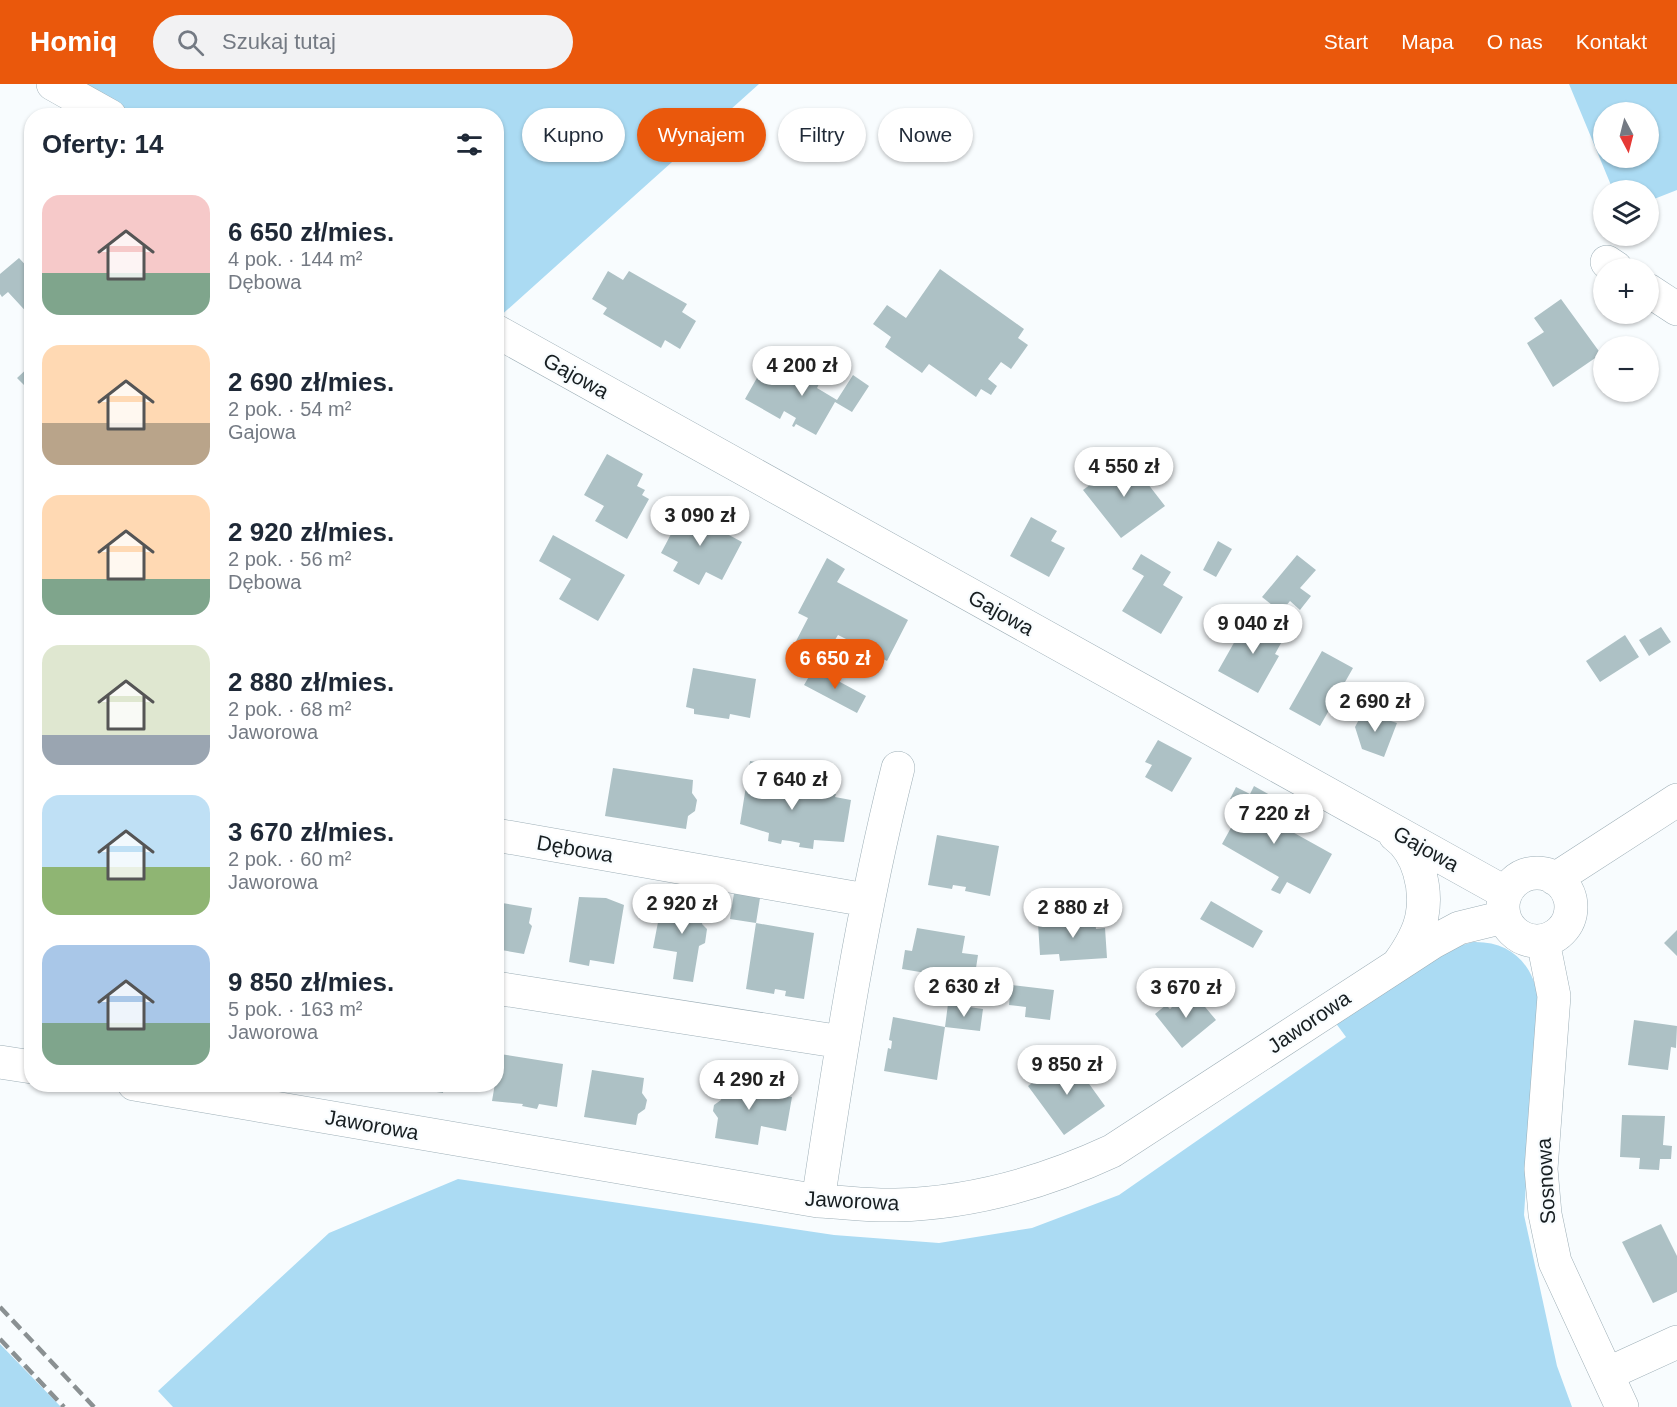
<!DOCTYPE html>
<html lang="pl">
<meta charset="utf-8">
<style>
body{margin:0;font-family:Arial,sans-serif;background:#f2f2f3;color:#1f2937;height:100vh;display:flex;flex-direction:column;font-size:22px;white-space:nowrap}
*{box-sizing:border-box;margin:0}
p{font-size:20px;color:#747a83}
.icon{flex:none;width:33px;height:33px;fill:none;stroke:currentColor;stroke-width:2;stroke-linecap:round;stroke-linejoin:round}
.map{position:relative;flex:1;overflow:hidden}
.details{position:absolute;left:24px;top:24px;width:480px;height:984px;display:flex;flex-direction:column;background:#fff;border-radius:24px;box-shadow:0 2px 4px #0004}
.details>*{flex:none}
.banner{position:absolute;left:522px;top:24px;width:570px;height:54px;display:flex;gap:12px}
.needle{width:39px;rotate:173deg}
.controls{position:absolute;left:1593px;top:18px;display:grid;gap:12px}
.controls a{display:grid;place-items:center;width:66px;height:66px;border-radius:50%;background:#fff;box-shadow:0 2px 4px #0004;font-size:30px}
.price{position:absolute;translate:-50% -51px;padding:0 14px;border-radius:21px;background:#fff;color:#222;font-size:20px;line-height:39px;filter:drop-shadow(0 2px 3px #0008)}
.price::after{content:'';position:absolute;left:50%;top:36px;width:18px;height:14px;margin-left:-9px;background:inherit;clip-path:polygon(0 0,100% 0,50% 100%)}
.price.selected{background:#ea580c;color:#fff}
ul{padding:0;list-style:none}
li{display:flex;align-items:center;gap:18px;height:150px;padding:0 18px}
li span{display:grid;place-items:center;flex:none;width:168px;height:120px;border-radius:18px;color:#555}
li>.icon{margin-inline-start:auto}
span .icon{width:72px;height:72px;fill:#fffc;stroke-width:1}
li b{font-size:26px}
h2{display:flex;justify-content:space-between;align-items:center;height:72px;padding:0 18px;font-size:26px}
.chip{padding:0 21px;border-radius:27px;background:#fff;box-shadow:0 2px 4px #0004;font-size:21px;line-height:54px}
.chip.selected{background:#ea580c;color:#fff}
header{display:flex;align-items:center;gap:36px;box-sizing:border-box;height:84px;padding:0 30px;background:#ea580c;color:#fff}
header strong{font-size:28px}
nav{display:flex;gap:33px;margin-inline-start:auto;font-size:21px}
.search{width:420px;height:54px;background:#f2f2f3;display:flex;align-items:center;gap:15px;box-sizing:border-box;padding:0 21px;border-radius:33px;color:#747a83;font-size:22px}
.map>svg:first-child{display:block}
</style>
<header>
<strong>Homiq</strong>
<div class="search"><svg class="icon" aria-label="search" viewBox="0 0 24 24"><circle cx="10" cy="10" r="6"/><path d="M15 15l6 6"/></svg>Szukaj tutaj</div>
<nav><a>Start</a><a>Mapa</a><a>O nas</a><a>Kontakt</a></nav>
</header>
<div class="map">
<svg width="1677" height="1323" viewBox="0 0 1677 1323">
<rect width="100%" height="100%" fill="#f8fcfe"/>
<path fill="#abdbf3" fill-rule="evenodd" d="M67,0H759L497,235L496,32L122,31Z
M1569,0H1677V106L1649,117L1648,106H1613ZM1604,28H1648V74H1604Z
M1473,858C1509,857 1532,878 1538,913L1524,1131L1557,1282L1572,1323H173L158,1307L329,1149L458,1095L834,1151L939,1159L1032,1144L1119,1111L1346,953L1332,934L1459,862Z
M0,1260L61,1323H0Z"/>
<path fill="#adc1c5" d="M19,174L32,188V234L8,208L2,213L0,210V190Z
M940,185L1024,245L1018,254L1028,261L1011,285L1001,278L988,295L997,302L991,311L981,305L976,313L929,280L922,289L885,263L891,253L873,240L887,221L906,234Z
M608,187L623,196L629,187L687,220L682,228L696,237L680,265L665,256L661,264L603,230L607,224L592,215Z
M1561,215L1601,270L1553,303L1527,259L1544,248L1534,234Z
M781,278L819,300L817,304L837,316L853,291L869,302L852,328L835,318L816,351L796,340L794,343L792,342L796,334L784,327L780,335L745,315L758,292L770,299Z
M32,280V309L17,294Z
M607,370L643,390L637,402L645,406L642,411L649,415L627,455L595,437L604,422L584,411Z
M1127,373L1165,422L1121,454L1083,406Z
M688,418L707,428L703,437L742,458L722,496L706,488L699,501L673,487L678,478L661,469Z
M1031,433L1057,447L1051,457L1065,464L1049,493L1010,472Z
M553,451L625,491L598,537L559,515L571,495L539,477Z
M1218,457L1232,465L1216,493L1203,486Z
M1141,470L1171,488L1163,501L1183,513L1161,550L1122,527L1144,492L1132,485Z
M1297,471L1316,486L1300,504L1311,512L1300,526L1290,517L1281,528L1262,513Z
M827,474L845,485L837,498L908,536L887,577L864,565L856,579L844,573L852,558L838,551L822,577L794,561L808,534L798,529Z
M1248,534L1268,545L1270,541L1286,550L1275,570L1279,572L1258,609L1218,587Z
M1661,543L1671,558L1649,572L1639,556Z
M1625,551L1639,573L1600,598L1586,577Z
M1322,567L1353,584L1320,642L1289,625Z
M693,584L756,595L750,634L730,630L729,635L694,630V625L686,623Z
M814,584L866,612L857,629L804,601Z
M1363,628L1397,639L1384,673L1362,665L1355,643Z
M1158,656L1192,674L1172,708L1145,693L1152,681L1145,678Z
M750,677L769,680L766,698L836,710L835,713L851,716L844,758L814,756L813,765L799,763L800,759L790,757L782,756L781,760L768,757L769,749L740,740Z
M613,684L693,696L692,709L697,716L695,727L688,732L686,745L605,732Z
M1254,702L1270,711L1260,730L1332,770L1310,810L1287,798L1280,810L1271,806L1279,793L1222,760L1243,722L1230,715L1236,703L1250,710Z
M937,751L999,762L990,812L965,807L966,803L953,801L952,805L928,801Z
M734,809L760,814L756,839L730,835Z
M579,813L606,814L624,821L614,880L590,876L589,882L569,878Z
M667,813L706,820L702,840L707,845L705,859L699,862L693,898L673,895L677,868L653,864L659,833L664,834Z
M1211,817L1263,847L1253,864L1200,835Z
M496,818L532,824L529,839L532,842L524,870L496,865Z
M1094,829L1096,845L1105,844L1107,874L1060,877L1059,870L1040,871L1038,839L1071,837V831Z
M756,839L814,849L804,915L785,912L786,907L775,905L774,910L746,905Z
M917,844L965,852L962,869L978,871L974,897L902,885L905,866L912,867Z
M1677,846V872L1664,859Z
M1011,901L1054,906L1050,936L1025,933L1026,923L1009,921Z
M1190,905L1216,936L1182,964L1155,930L1166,921L1170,925Z
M948,920L983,925L980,947L945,943Z
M893,933L945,943L937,996L884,987L888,964L891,965L892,957L889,956Z
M1634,936L1677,942L1676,964L1671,963L1668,986L1628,981Z
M500,970L563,980L557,1023L539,1020L537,1025L522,1022L523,1020L492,1017Z
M1069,972L1105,1022L1064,1051L1028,1002Z
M592,986L644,994L642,1009L647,1016L645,1025L638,1030L636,1041L584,1033Z
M725,992L768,999L766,1009L792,1013L786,1047L761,1042L758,1061L715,1054L718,1034L713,1027L714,1021L721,1016Z
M411,1000H444L443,1009L411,1004Z
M1622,1031L1665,1032L1663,1061L1672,1062L1671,1075H1660L1659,1086L1639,1085L1640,1074L1620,1073Z
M1661,1140L1677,1172V1208L1653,1219L1622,1158Z"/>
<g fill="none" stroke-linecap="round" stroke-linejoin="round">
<g stroke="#9eafb7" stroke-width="34">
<path id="street" d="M53,0L110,32
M1607,178L1616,184
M1648,206L1677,225
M496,247L1506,809
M496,751L866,816
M1395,751C1419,768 1427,805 1422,832C1419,849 1409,865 1399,879
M1503 823a34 34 0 1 1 68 0a34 34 0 1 1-68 0Z
M1555,795L1677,716
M1543,857L1554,912L1541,1085L1545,1130L1555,1178L1622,1323
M496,904L842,958
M0,978L32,983
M134,1000L818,1117C844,1118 870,1122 896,1121C972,1119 1043,1099 1112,1067L1433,858L1459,844L1504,833
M818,1117C840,971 862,827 898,684
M1607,1290L1677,1258"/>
</g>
<use href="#street" stroke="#fff" stroke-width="33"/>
<path stroke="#8a9092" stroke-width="4.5" stroke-dasharray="12 6" stroke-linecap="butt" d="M0,1223L94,1323
M0,1255L64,1323"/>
</g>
<g text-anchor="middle" stroke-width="4.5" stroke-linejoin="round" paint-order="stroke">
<g font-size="21" fill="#171e21" stroke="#f8fcfe">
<text transform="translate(576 292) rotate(29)" y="7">Gajowa</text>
<text transform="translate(1001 529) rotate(29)" y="7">Gajowa</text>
<text transform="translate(575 765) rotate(10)" y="7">Dębowa</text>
<text transform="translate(1426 765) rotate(29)" y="7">Gajowa</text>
<text transform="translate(1309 938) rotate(-34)" y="7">Jaworowa</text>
<text transform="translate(372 1041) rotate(10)" y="7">Jaworowa</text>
<text transform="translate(1546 1097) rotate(-93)" y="7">Sosnowa</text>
<text transform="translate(852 1117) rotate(3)" y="7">Jaworowa</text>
</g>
</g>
</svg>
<div class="controls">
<a><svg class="needle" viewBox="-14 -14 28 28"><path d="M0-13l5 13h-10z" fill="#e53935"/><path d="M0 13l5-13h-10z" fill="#747a83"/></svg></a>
<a><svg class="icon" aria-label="layers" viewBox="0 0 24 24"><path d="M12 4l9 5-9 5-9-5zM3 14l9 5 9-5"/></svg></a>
<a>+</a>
<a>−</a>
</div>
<b class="price" style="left:802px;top:313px">4 200 zł</b>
<b class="price" style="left:1124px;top:414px">4 550 zł</b>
<b class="price" style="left:700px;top:463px">3 090 zł</b>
<b class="price" style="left:1253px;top:571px">9 040 zł</b>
<b class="price selected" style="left:835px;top:606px">6 650 zł</b>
<b class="price" style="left:1375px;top:649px">2 690 zł</b>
<b class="price" style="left:792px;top:727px">7 640 zł</b>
<b class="price" style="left:1274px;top:761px">7 220 zł</b>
<b class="price" style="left:682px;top:851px">2 920 zł</b>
<b class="price" style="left:1073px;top:855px">2 880 zł</b>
<b class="price" style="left:964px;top:934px">2 630 zł</b>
<b class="price" style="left:1186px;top:935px">3 670 zł</b>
<b class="price" style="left:1067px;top:1012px">9 850 zł</b>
<b class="price" style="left:749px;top:1027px">4 290 zł</b>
<div class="banner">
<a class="chip">Kupno</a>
<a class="chip selected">Wynajem</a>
<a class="chip">Filtry</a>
<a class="chip">Nowe</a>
</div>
<section class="details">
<h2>Oferty: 14<svg class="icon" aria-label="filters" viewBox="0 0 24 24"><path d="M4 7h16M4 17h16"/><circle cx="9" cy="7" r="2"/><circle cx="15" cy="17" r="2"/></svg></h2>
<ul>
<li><span style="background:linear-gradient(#f6c9c9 65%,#7fa58c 0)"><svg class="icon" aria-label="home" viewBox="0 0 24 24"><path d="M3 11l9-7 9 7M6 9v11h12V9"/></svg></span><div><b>6 650 zł/mies.</b><p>4 pok. · 144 m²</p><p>Dębowa</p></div></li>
<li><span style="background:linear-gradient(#ffd9b3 65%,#b9a48a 0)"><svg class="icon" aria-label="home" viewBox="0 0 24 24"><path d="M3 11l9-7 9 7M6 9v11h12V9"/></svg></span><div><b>2 690 zł/mies.</b><p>2 pok. · 54 m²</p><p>Gajowa</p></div></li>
<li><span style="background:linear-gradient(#ffd9b3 70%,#7fa58c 0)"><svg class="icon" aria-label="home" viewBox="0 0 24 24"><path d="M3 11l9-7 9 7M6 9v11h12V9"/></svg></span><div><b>2 920 zł/mies.</b><p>2 pok. · 56 m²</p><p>Dębowa</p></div></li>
<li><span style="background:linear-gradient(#dfe7d0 75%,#9aa5b1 0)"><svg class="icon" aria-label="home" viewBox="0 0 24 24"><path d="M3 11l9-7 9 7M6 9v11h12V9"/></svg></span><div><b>2 880 zł/mies.</b><p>2 pok. · 68 m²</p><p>Jaworowa</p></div></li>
<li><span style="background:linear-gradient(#bfe0f5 60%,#8fb573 0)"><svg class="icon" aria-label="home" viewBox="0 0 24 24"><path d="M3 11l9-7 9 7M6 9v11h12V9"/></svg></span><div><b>3 670 zł/mies.</b><p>2 pok. · 60 m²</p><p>Jaworowa</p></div></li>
<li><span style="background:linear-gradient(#a9c7e8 65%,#7fa58c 0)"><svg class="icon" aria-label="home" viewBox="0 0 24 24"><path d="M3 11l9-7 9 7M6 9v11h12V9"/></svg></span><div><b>9 850 zł/mies.</b><p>5 pok. · 163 m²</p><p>Jaworowa</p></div></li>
</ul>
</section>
</div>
